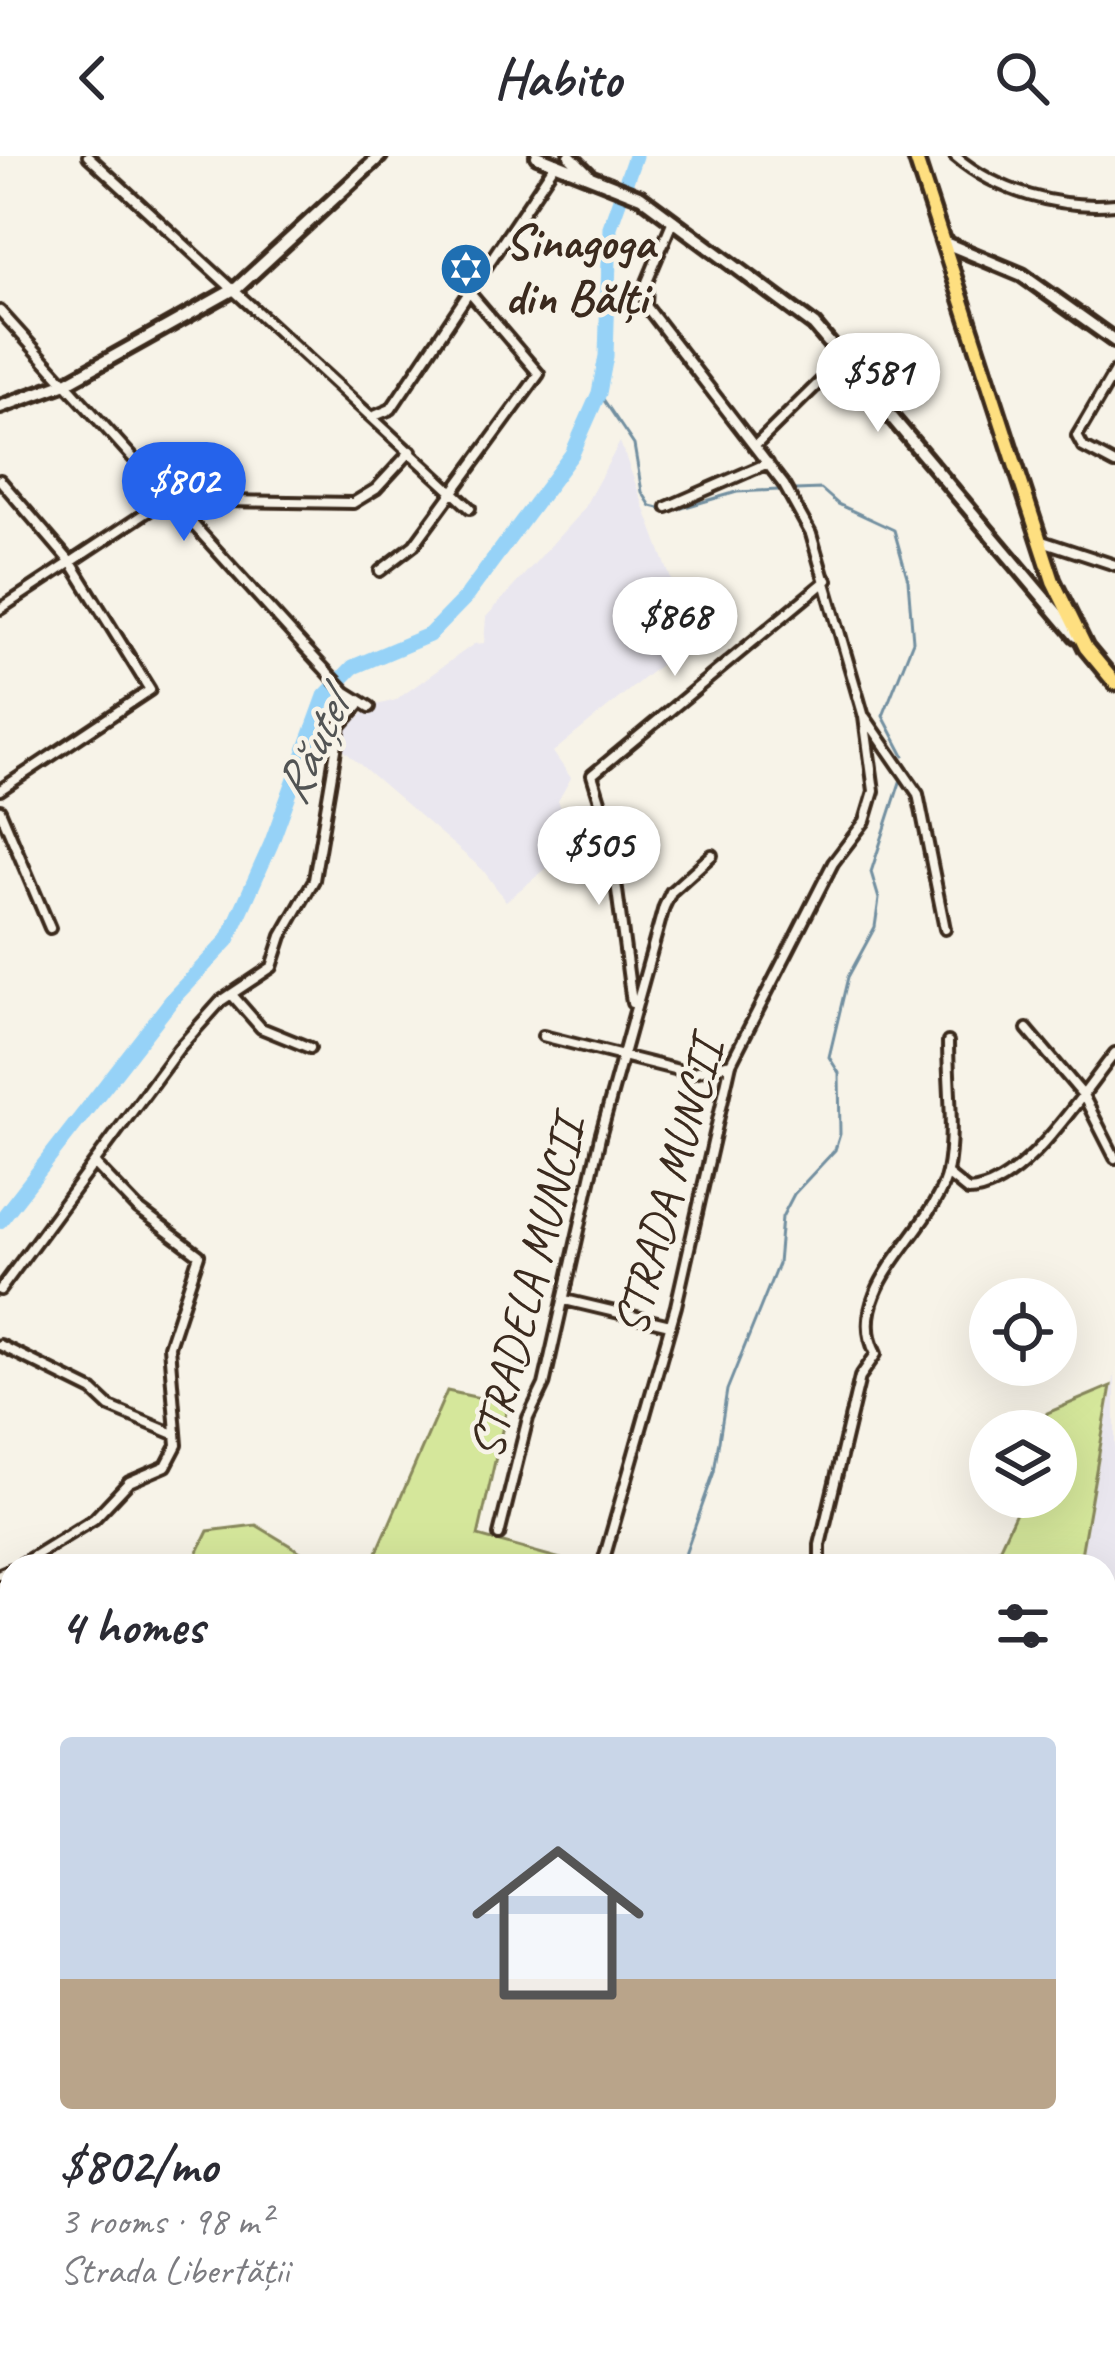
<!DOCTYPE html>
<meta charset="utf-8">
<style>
body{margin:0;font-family:Caveat,sans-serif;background:#f7f7f7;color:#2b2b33;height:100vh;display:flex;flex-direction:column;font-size:45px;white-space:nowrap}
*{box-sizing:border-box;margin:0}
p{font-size:39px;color:#7c7c81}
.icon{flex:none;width:66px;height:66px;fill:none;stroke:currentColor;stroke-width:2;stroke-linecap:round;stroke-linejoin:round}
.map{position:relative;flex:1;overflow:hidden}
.sheet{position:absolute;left:0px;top:1398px;width:1116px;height:807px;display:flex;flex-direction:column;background:#fff;border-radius:36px 36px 0 0;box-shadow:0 12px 48px #0002}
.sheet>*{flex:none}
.buttons{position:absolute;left:969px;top:1122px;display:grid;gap:24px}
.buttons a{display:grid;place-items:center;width:108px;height:108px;border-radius:50%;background:#fff;box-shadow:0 12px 48px #0002;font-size:60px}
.price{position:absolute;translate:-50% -102px;padding:0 27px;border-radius:42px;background:#fff;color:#222;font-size:39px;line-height:78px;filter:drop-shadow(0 3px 6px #0008)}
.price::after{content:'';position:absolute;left:50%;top:72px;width:36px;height:27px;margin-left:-18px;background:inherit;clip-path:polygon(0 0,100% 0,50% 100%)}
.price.current{background:#2563eb;color:#fff}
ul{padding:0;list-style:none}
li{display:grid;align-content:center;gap:24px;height:636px;padding:0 60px}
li+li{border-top:3px solid #e1e1e2}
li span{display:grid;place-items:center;height:372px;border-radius:12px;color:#555}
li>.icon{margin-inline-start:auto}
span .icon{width:216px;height:216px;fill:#fffc;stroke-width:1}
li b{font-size:51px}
h2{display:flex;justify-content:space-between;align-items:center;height:144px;padding:0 60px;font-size:51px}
header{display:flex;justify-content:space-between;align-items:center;height:156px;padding:0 60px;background:#fff;font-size:54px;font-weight:700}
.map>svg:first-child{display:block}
</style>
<header><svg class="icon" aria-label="back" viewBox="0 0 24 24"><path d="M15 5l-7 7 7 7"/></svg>Habito<svg class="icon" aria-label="search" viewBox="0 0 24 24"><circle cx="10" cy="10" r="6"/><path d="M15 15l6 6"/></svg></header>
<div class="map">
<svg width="1115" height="2203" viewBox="0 0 1115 2203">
<rect width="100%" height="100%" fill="#f7f3e8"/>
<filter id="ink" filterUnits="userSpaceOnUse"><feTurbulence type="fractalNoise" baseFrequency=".00833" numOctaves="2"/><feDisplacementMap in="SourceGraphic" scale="24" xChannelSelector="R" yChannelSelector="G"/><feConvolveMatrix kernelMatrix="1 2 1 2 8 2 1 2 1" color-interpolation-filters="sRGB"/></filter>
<g filter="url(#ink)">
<path fill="#eae7ef" d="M620,286L693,482L553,596L571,622L558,645L577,688L506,745L483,714L342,593L347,570L373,550L396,544L474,488L484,487L486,461L582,355Z
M1115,1218V1469L1104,1467V1410H1079Z
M1115,1616V2106H1105L1104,2099V1620Z"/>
<path fill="#d5e79b" stroke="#88885c" stroke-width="3" d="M1111,1230L1079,1410H991L1023,1341H1056V1275H1042L1047,1257Z
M447,1235L508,1248L478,1380L586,1410H371Z
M256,1369L324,1410H191L208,1375Z
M1104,1467L1115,1469V1616L1104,1620Z
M12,1514V1902L0,1904V1521Z
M467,2193H691L684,2203H469Z"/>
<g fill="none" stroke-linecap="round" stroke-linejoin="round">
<path stroke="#728fa0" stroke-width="3" d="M599,237L634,289L642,336L651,350L663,353
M795,334L821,333L838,348L894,374L908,424L913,485L883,560L904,600
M675,354L737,336L779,334
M681,1410L714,1316L727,1234L778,1108L782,1061L794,1038L835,994L840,978L839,917L829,901L848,821L875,771L879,743L871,716L902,620"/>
<path stroke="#96d2f7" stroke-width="15" d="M0,1065L175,840L228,784L271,688L325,540L353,511L429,479L465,442L572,298L599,237L606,200L610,71L635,0"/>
<g stroke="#3b2a1e" stroke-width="16">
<path id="minor" d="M88,0L470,352
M955,0C997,36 1059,53 1115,48
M0,155L304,491L346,536L370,551
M1115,215L1077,280L1083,291L1115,308
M372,261L391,253L555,8
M755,290L844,202
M0,324L72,408L150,534L0,634
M667,351L768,307
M1042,385L1115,409
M380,415L414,389L539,218L469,136
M0,453L165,344L353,347L376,333L411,295
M865,561L918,638L945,773
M0,654L50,772
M233,840L261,872L310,892
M632,847L609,674L592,619L827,424
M1027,873L1083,939L1115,1002
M543,880L690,917L731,907
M947,1018L968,1035C1023,1034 1083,936 1115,897
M0,1134L179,892L221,845L272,811L282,780L314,724L340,570L361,546
M565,1144L670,1169
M0,1189L93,1235L110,1251L174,1278
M499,1379L528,1262L544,1229L600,981L664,751L671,736L712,699
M18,1410L94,1363L129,1326L166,1310L177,1289L169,1190L199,1099L138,1053L95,1008
M602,1410L676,1150L731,907L833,707L865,665L874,635L864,561L811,378L784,329L646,150L647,126L673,64
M820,1410V1389L860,1221L876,1198C842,1132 936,1073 947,1016C955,976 948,927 948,886
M0,1418L12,1413
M516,2193L519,2203
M625,2193L634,2203"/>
</g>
<g stroke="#3b2a1e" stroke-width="20">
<path id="tertiary" d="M537,0L641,41L814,169L1076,480
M570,0L588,18
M943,86L1022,119L1115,185"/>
</g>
<g stroke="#3b2a1e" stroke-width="20">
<path id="secondary" d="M0,251L66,227L238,131L380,0"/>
</g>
<g stroke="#3b2a1e" stroke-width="21">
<path id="primary" d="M915,0L1053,425L1086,492L1115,527"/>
</g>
<use href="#minor" stroke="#f7f3e8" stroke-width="8"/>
<use href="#tertiary" stroke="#f7f3e8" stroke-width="10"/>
<use href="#secondary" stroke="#f7f3e8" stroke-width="10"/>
<use href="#primary" stroke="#fedf80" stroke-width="12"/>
</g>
</g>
<defs>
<g id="synagogue-disc" transform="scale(2.7)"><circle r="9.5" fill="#1f6fb2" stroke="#f7f3e8"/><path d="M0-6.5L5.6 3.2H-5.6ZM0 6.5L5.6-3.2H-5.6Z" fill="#fff"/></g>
</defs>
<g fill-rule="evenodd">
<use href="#synagogue-disc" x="466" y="113"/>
</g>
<g text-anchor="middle" stroke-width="9" stroke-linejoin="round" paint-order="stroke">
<g font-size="48" font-weight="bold" fill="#3b2a1e" stroke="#f7f3e8" text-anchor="start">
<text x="505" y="102">Sinagoga<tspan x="505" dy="55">din Bălți</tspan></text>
</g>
<g font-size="48" fill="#3b2a1e" stroke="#f7f3e8">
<text transform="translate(667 1031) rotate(-75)" y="17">STRADA MUNCII</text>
<text transform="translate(526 1132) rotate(-76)" y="17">STRADELA MUNCII</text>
</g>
<g font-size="51" font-style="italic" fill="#525454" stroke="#f7f3e8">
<text transform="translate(310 593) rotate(-65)" y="18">Răuțel</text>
</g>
</g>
</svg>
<div class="buttons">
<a><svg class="icon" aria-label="locate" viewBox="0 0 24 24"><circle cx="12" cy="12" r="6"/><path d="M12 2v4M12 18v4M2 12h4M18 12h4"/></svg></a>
<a><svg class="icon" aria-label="layers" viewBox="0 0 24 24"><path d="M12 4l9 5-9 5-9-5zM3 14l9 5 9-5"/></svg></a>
</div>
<b class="price" style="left:878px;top:279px">$581</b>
<b class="price current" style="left:184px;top:388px">$802</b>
<b class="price" style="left:675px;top:523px">$868</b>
<b class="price" style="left:599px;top:752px">$505</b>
<section class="sheet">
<h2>4 homes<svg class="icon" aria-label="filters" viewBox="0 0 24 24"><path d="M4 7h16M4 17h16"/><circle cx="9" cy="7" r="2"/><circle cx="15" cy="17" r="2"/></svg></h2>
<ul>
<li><span style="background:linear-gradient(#c9d6e8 65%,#b9a48a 0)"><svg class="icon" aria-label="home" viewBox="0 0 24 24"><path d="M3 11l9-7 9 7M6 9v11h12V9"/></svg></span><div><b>$802/mo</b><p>3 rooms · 98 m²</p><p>Strada Libertății</p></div></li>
</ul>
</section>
</div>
